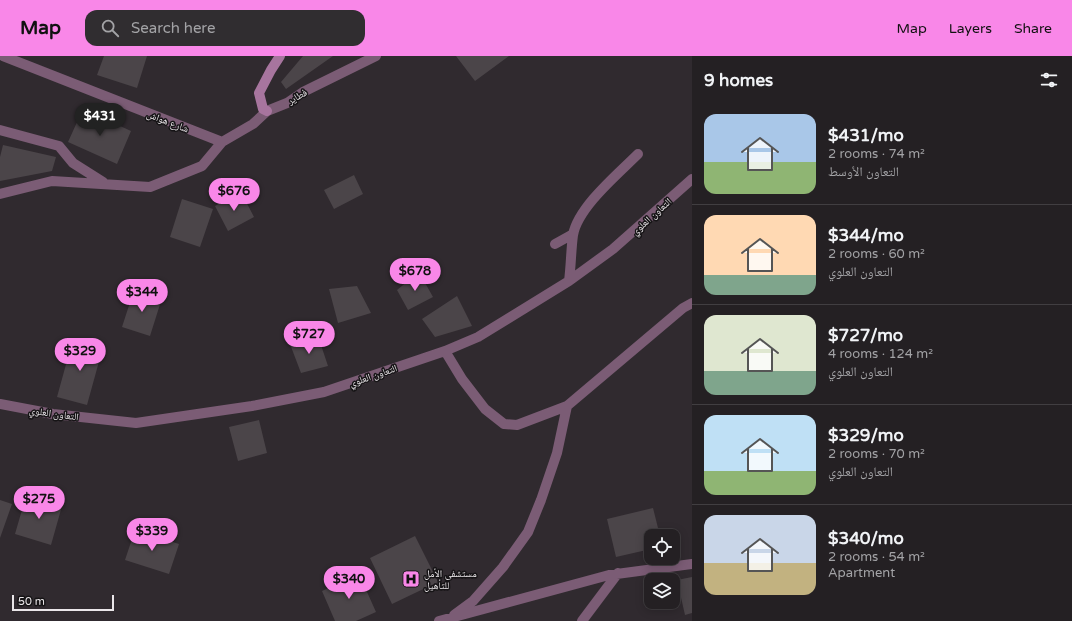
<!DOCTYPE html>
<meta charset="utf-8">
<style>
body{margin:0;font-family:"Varela Round","Noto Naskh Arabic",sans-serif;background:#302d30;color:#f1f3f6;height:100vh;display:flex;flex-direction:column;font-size:15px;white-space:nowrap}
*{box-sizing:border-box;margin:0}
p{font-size:13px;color:#a3a3a6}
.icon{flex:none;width:22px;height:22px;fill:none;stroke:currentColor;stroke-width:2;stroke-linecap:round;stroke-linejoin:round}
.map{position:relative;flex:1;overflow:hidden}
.side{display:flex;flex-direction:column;background:#242023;width:380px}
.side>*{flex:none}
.fabs{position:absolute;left:644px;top:473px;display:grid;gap:8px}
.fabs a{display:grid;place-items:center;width:36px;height:36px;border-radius:8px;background:#242023;box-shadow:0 2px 10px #0003,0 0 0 1px #413e41;font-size:20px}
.scale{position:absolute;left:12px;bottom:10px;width:102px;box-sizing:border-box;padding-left:4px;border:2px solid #eae6e9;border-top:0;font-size:11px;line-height:14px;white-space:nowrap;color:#eae6e9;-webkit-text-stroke:3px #161416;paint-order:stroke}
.price{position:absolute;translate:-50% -34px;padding:0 9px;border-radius:14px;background:#f987e8;color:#111;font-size:13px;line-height:26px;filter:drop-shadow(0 1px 2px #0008)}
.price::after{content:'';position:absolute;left:50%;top:24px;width:12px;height:9px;margin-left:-6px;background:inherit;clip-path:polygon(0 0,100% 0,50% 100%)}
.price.current{background:#222;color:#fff}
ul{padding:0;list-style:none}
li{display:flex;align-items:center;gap:12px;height:100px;padding:0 12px}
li+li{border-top:1px solid #413e41}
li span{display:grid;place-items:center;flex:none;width:112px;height:80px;border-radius:12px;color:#555}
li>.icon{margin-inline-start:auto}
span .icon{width:48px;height:48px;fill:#fffc;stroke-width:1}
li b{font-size:17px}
h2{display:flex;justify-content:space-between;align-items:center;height:48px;padding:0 12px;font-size:17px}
header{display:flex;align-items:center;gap:24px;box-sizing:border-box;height:56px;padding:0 20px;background:#f987e8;color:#111}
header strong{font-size:19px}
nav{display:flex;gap:22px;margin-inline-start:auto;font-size:14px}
.search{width:280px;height:36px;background:#302d30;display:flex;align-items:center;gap:10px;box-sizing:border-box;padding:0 14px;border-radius:12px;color:#a3a3a6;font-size:15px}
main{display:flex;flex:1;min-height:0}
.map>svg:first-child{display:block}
</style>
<header>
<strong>Map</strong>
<div class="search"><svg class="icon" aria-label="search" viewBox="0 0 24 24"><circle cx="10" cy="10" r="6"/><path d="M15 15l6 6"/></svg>Search here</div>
<nav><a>Map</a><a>Layers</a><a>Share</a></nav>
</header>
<main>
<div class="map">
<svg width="692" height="565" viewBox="0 0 692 565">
<rect width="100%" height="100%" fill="#302a2f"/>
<path fill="#4b4549" d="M104,0H147L137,32L97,19Z
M303,0H333L286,33L281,26Z
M456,0H509L475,25Z
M83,53L131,75L117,108L68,86Z
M3,89L56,101L52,115L0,125V101Z
M354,119L363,138L334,153L324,134Z
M241,136L254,161L228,175L215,150Z
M182,143L213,153L200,191L170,181Z
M419,216L433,241L408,254L397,234Z
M357,230L371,257L338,267L329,233Z
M134,234L162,242L150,280L122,271Z
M457,240L472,270L435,281L422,263Z
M73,283L103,291L87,349L57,341Z
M319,283L328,310L301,317L290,288Z
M259,364L267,397L238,405L229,371Z
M26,440L62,450L51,489L15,478Z
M0,444L12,448L0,482Z
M653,452L660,480H651V493L616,501L607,463Z
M135,474L179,488L169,518L125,504Z
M415,480L438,526L392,548L370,502Z
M359,518L376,556L356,565H335L322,535Z
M692,521V557L685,559L677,524Z"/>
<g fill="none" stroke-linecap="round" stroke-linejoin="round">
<path stroke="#7b5c75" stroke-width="10" d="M3,0L222,86
M0,74L59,90L73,107L103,126
M0,138L52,125L150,131L202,110L222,86L253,68L267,55L287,47L303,36L376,0
M555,188L573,178
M569,225C571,210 571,194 573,179C578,151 618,118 638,98
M445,295L462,323L485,353L504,368L517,369L567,350L683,252L692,247
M0,348L53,358L136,367L252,350L324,336L445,295L478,281L569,225L613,193L692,123
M454,559L473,545L503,511L528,476L541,444L557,397L567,350
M439,565L609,519L692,508
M582,565L618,517"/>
<path stroke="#a7759e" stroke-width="10" d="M267,55L263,53L259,37L271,14L280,0"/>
</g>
<defs>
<g id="hospital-square" transform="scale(0.9)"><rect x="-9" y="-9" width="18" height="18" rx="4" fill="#f987e8" stroke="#161416"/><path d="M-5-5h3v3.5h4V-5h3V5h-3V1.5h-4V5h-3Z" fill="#111"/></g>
</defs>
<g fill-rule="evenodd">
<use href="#hospital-square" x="411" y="523"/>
</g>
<g text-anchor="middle" stroke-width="3" stroke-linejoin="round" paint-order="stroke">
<g font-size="10" fill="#eae6e9" stroke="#161416">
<text transform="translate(297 40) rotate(-30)" y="4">فطاير</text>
<text transform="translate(168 65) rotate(21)" y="4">شارع هواش</text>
<text transform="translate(651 160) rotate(-42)" y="4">التعاون العلوي</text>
<text transform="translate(373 319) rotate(-19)" y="4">التعاون العلوي</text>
<text transform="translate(54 357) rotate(8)" y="4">التعاون العلوي</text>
</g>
<g font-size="10" fill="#eae6e9" stroke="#161416" text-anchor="start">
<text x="424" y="521">مستشفى الأمل<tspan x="424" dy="12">للتأهيل</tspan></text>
</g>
</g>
</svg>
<div class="fabs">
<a><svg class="icon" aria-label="locate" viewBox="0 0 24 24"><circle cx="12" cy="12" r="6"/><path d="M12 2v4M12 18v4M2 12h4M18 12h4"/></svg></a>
<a><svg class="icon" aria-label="layers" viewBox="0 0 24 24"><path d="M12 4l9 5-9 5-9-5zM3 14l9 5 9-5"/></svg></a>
</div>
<div class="scale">50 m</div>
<b class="price current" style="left:100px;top:81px">$431</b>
<b class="price" style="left:234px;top:156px">$676</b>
<b class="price" style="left:415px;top:236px">$678</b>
<b class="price" style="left:142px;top:257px">$344</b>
<b class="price" style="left:309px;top:299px">$727</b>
<b class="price" style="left:80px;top:316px">$329</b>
<b class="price" style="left:39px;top:464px">$275</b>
<b class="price" style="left:152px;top:496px">$339</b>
<b class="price" style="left:349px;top:544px">$340</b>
</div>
<section class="side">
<h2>9 homes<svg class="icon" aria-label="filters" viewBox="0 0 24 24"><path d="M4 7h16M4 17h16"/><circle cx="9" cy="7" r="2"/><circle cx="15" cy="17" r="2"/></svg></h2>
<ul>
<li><span style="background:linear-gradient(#a9c7e8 60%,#8fb573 0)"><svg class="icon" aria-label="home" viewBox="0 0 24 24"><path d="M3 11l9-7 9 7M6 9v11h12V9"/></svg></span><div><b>$431/mo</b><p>2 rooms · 74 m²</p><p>التعاون الأوسط</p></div></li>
<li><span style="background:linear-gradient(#ffd9b3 75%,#7fa58c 0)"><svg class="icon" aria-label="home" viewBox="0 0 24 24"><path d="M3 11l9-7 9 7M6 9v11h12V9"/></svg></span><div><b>$344/mo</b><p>2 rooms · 60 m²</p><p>التعاون العلوي</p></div></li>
<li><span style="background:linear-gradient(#dfe7d0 70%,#7fa58c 0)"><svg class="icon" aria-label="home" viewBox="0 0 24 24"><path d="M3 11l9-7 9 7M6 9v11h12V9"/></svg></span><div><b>$727/mo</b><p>4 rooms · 124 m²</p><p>التعاون العلوي</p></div></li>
<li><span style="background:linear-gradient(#bfe0f5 70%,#8fb573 0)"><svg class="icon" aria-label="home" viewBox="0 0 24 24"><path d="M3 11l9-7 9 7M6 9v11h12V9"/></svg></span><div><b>$329/mo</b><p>2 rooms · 70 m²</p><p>التعاون العلوي</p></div></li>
<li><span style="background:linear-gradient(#c9d6e8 60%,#c2b280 0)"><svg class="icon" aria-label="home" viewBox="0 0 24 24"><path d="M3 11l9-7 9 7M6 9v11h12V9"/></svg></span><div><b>$340/mo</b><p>2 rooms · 54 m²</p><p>Apartment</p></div></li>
</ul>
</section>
</main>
